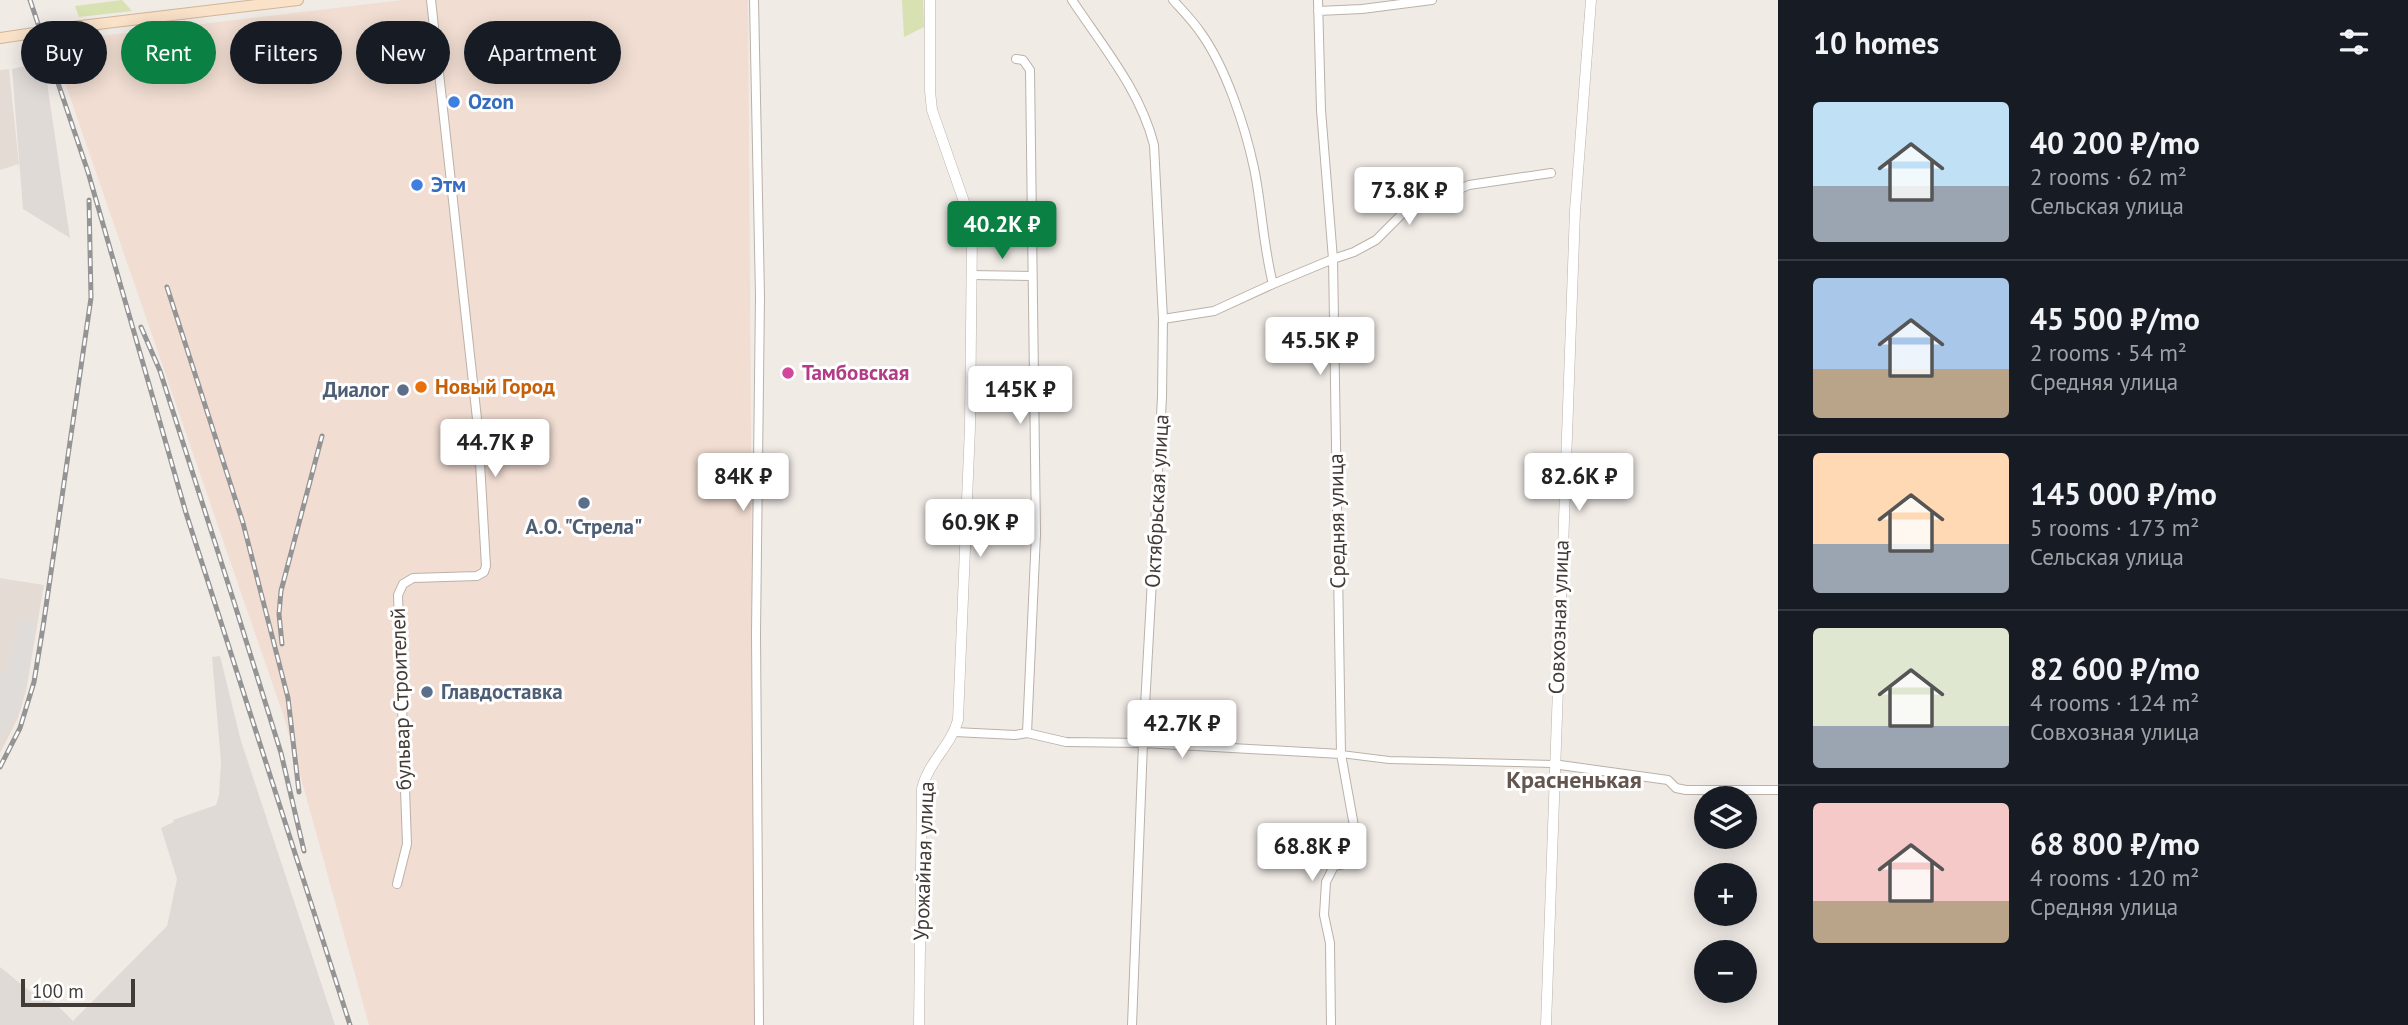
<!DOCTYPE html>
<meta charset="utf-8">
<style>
body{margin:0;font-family:"PT Sans",sans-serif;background:#242831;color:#f1f3f6;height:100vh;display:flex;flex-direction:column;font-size:26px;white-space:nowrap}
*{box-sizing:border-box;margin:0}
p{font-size:23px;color:#9ea1a6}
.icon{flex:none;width:38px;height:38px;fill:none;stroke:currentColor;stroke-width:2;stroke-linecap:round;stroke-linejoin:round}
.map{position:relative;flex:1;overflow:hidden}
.sheet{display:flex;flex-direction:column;background:#171b24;width:630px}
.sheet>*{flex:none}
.guide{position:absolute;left:21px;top:21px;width:665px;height:63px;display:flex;gap:14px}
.controls{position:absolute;left:1694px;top:786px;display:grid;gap:14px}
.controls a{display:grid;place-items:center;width:63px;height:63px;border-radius:50%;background:#171b24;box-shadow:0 4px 18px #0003;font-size:35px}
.scale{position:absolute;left:21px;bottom:18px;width:114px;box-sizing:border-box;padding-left:7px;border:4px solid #433b36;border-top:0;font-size:19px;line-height:24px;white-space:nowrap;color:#433b36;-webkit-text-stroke:5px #fff;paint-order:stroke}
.price{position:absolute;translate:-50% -60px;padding:0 16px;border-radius:7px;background:#fff;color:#222;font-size:23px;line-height:46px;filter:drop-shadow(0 2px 4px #0008)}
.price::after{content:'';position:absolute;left:50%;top:42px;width:21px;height:16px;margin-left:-10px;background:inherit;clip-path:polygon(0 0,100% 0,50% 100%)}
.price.current{background:#0b8043;color:#fff}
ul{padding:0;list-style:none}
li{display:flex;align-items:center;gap:21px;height:175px;padding:0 35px}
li+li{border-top:2px solid #363941}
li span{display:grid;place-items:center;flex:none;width:196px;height:140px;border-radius:7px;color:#555}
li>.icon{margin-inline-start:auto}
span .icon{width:84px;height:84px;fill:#fffc;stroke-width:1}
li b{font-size:30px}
h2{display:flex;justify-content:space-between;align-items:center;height:84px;padding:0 35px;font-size:30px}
.tag{padding:0 24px;border-radius:32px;background:#171b24;box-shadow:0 4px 18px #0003;font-size:24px;line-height:63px}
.tag.current{background:#0b8043;color:#fff}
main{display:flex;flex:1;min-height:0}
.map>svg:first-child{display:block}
</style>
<main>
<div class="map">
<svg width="1778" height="1025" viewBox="0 0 1778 1025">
<rect width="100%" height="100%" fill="#f1ebe6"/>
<path fill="#e4dcd4" d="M9,69L19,164L0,170V70Z
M0,578L44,585L26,691L18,718L0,753Z"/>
<path fill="#f1ddd2" d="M403,0H748L755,1025H369L285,720L51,42Z"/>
<path fill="#e0dad7" d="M44,62L70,238L23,209L12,69Z
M220,656L241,741L335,1025H0V967L32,993L56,1004L73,1021L167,926L177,879L161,828L174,822L173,820L216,805L219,795L221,762L212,657Z"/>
<path fill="#d7e1b2" d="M122,0L132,11L79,17L75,6Z
M902,0H923L924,27L904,37Z"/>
<path fill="#dfdcda" d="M22,616L36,621L21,705L0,737V679L5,671Z"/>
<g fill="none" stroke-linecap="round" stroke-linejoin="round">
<g stroke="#bbb1a9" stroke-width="8">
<path id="pedestrian" d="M1341,754L1389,760L1553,764"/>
</g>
<g stroke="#bbb1a9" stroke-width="10">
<path id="minor" d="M754,0L760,296L756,634L759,1025
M1072,0C1103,47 1140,90 1154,145L1163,319L1162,397L1143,743L1132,1025
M1318,0L1321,110L1333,259L1341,754L1356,837L1350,863L1334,866L1326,882L1324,915L1330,943L1331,1025
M1318,11L1362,9L1432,0
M971,275L1032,276
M1273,284L1333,259L1354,252L1376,240L1403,213L1469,185L1551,173
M1163,319L1214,311L1273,284C1263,246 1262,206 1254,168C1245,126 1226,68 1201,33C1193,21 1183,11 1173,0
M955,732L1015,735L1027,733L1036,534L1030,70L1023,60L1016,59
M1027,733L1066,742L1143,743L1341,754
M1553,764L1668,780L1676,788L1686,790H1778
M397,884L407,844L398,595L403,584L413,578L477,576L484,572L486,566L478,428L431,0"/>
</g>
<g stroke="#bbb1a9" stroke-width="11">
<path id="tertiary" d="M919,1025L922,789C928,762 951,746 958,720L970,427L972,233L969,216L932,110L930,91V0
M1546,1025L1575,211L1591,0"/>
</g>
<g stroke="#cfb69c" stroke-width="12">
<path id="secondary" d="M0,38L81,26L298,0"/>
</g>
<use href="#pedestrian" stroke="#fff" stroke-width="6"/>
<use href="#minor" stroke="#fff" stroke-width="8"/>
<use href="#tertiary" stroke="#fff" stroke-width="10"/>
<use href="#secondary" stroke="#f9e2c8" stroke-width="10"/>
<g stroke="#949494" stroke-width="5">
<path id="rail" d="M30,0L88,172L186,513L350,1025
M167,287L243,523L288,698L299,792
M141,327L160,371L234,602L281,753L304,851
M282,644L279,614L281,591L322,436
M0,767L20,728L34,682L43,627L91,298L89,200"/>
</g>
<use href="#rail" stroke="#fff" stroke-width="2.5" stroke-dasharray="8" stroke-linecap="butt"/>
</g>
<g fill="#3f7fe0" stroke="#fff" stroke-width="2.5">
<circle cx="454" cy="102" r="7"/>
<circle cx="417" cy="185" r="7"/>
</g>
<circle fill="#d1479c" stroke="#fff" stroke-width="2.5" cx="788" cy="373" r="7"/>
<circle fill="#e8710a" stroke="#fff" stroke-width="2.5" cx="421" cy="387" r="7"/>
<g fill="#5c6f8a" stroke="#fff" stroke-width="2.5">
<circle cx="403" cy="390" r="7"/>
<circle cx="584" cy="503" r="7"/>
<circle cx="427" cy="692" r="7"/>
</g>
<g text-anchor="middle" stroke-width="6" stroke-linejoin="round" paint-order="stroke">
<g font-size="21" font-weight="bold" fill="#366cbe" stroke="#fff" text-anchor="start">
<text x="468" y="109">Ozon</text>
<text x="431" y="192">Этм</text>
</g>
<g font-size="21" font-weight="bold" fill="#b23c85" stroke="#fff" text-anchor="start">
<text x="802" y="380">Тамбовская</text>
</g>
<g font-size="21" font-weight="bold" fill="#c56008" stroke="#fff" text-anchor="start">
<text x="435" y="394">Новый Город</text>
</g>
<g font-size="21" font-weight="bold" fill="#4e5e75" stroke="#fff" text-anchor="end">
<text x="389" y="397">Диалог</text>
<text x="584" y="534" text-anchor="middle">А.О. "Стрела"</text>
<text x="441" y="699" text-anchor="start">Главдоставка</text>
</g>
<g font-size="21" fill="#433b36" stroke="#fff">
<text transform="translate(1157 501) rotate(-87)" y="7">Октябрьская улица</text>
<text transform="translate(1337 521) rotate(-91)" y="7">Средняя улица</text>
<text transform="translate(1559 617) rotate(-88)" y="7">Совхозная улица</text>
<text transform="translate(401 699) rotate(-92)" y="7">бульвар Строителей</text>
<text transform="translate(924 861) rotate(-88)" y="7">Урожайная улица</text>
</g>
<g font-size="24" font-weight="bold" fill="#64564e" stroke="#fff">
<text x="1574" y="788">Красненькая</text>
</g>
</g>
</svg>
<div class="controls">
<a><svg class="icon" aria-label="layers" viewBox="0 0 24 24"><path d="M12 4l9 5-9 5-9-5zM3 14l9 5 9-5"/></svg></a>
<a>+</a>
<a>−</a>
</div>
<div class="scale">100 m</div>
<b class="price" style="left:1409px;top:227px">73.8K ₽</b>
<b class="price current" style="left:1002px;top:261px">40.2K ₽</b>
<b class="price" style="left:1320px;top:377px">45.5K ₽</b>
<b class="price" style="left:1020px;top:426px">145K ₽</b>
<b class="price" style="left:495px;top:479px">44.7K ₽</b>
<b class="price" style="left:743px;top:513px">84K ₽</b>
<b class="price" style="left:1579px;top:513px">82.6K ₽</b>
<b class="price" style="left:980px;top:559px">60.9K ₽</b>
<b class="price" style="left:1182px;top:760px">42.7K ₽</b>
<b class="price" style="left:1312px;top:883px">68.8K ₽</b>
<div class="guide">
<a class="tag">Buy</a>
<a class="tag current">Rent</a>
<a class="tag">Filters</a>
<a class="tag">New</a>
<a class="tag">Apartment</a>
</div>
</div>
<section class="sheet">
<h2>10 homes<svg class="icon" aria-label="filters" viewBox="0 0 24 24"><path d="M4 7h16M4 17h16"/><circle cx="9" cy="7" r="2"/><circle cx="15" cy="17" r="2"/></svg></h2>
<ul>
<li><span style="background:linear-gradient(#bfe0f5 60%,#9aa5b1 0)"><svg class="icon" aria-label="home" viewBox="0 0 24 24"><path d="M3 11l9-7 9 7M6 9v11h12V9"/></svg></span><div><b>40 200 ₽/mo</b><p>2 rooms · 62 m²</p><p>Сельская улица</p></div></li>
<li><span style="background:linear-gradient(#a9c7e8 65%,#b9a48a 0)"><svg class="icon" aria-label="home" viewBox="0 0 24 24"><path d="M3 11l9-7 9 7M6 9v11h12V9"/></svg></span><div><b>45 500 ₽/mo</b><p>2 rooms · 54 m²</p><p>Средняя улица</p></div></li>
<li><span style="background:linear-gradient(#ffd9b3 65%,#9aa5b1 0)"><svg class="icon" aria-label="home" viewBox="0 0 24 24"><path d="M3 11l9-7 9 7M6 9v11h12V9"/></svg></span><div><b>145 000 ₽/mo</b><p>5 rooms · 173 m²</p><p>Сельская улица</p></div></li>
<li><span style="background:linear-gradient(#dfe7d0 70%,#9aa5b1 0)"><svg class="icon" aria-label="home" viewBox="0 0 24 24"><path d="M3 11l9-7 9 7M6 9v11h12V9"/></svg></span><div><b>82 600 ₽/mo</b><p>4 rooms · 124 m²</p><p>Совхозная улица</p></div></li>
<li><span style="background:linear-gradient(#f6c9c9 70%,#b9a48a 0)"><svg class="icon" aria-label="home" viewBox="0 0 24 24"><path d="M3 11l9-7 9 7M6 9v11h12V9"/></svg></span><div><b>68 800 ₽/mo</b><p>4 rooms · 120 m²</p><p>Средняя улица</p></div></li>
</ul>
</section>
</main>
